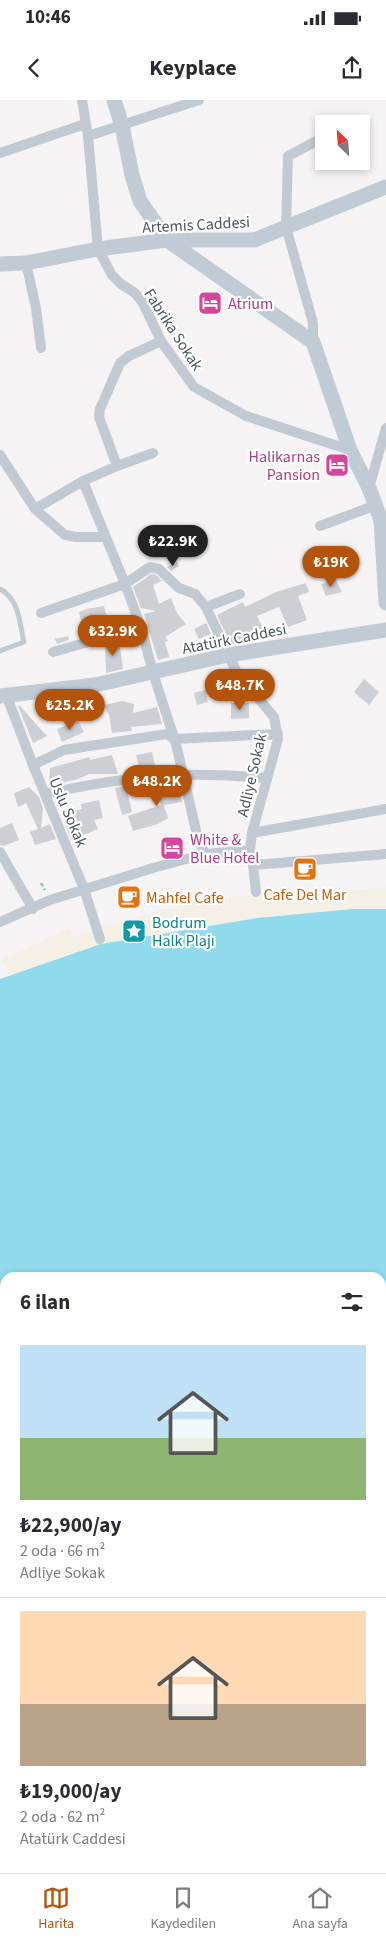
<!DOCTYPE html>
<html lang="tr">
<meta charset="utf-8">
<style>
body{margin:0;font-family:"Source Sans 3",sans-serif;background:#f2f2f3;color:#2b2b33;height:100vh;display:flex;flex-direction:column;font-size:19px;white-space:nowrap}
*{box-sizing:border-box;margin:0}
p{font-size:16px;color:#7c7c81}
.icon{flex:none;width:28px;height:28px;fill:none;stroke:currentColor;stroke-width:2;stroke-linecap:round;stroke-linejoin:round}
.map{position:relative;flex:1;overflow:hidden}
.side{position:absolute;left:0px;top:1172px;width:386px;height:601px;display:flex;flex-direction:column;background:#fff;border-radius:15px 15px 0 0;box-shadow:0 2px 8px #0003}
.side>*{flex:none}
.needle{width:32px;rotate:335deg}
.buttons{position:absolute;left:315px;top:15px;display:grid;gap:10px}
.buttons a{display:grid;place-items:center;width:55px;height:55px;border-radius:0px;background:#fff;box-shadow:0 2px 8px #0003;font-size:25px}
.price{position:absolute;translate:-50% -42px;padding:0 11px;border-radius:18px;background:#b45309;color:#fff;font-size:16px;line-height:32px;filter:drop-shadow(0 1px 2px #0008)}
.price::after{content:'';position:absolute;left:50%;top:30px;width:15px;height:11px;margin-left:-8px;background:inherit;clip-path:polygon(0 0,100% 0,50% 100%)}
.price.active{background:#222;color:#fff}
ul{padding:0;list-style:none}
li{display:grid;align-content:center;gap:10px;height:265px;padding:0 20px}
li+li{border-top:1px solid #e1e1e2}
li span{display:grid;place-items:center;height:155px;border-radius:0px;color:#555}
li>.icon{margin-inline-start:auto}
span .icon{width:90px;height:90px;fill:#fffc;stroke-width:1}
li b{font-size:21px}
h2{display:flex;justify-content:space-between;align-items:center;height:60px;padding:0 20px;font-size:21px}
.status{display:flex;justify-content:space-between;align-items:center;height:35px;padding:0 25px;background:#fff;direction:ltr}
.status svg{height:14px;fill:currentColor}
header{display:flex;justify-content:space-between;align-items:center;height:65px;padding:0 20px;background:#fff;font-size:22px;font-weight:700}
.tab-bar{display:flex;justify-content:space-around;align-items:center;height:70px;border-top:1px solid #e1e1e2;background:#fff;font-size:14px;color:#7c7c81}
.tab-bar a{display:grid;justify-items:center;gap:2px}
.tab-bar .active{color:#b45309}
.map>svg:first-child{display:block}
</style>
<div class="status"><b>10:46</b><svg viewBox="0 0 49 12"><path d="M0 12V9h3v3zM5 12V6h3v6zM10 12V3h3v9zM15 12V0h3v12zM26 1h20v11H26zM47 4h2v5h-2z"/></svg></div>
<header><svg class="icon" aria-label="back" viewBox="0 0 24 24"><path d="M15 5l-7 7 7 7"/></svg>Keyplace<svg class="icon" aria-label="share" viewBox="0 0 24 24"><path d="M12 15V3M7 8l5-5 5 5M5 13v7h14v-7"/></svg></header>
<div class="map">
<svg width="386" height="1773" viewBox="0 0 386 1773">
<rect width="100%" height="100%" fill="#f5f3f3"/>
<path fill="#f5f0e5" d="M386,787V809H351L257,818L101,844L10,876L2,860L70,828L74,837L162,809L240,796L296,791L370,789Z"/>
<path fill="#90daee" fill-rule="evenodd" d="M352,809H386V1773H0V879L101,844L257,818ZM5,1178H381V1769H5Z"/>
<path fill="#cdcfd5" d="M177,462L179,466L171,471L167,467Z
M151,474L156,475L162,481L153,485L159,504L171,498L177,513L186,524L165,537L168,541L165,542L169,557L158,560L144,514L156,511L141,508L133,487Z
M336,480L342,492L326,496L321,484Z
M306,483L309,492L298,496L307,520L288,527L279,507L257,516L263,528L241,536L244,541L231,545L217,515L243,502L245,507L276,492Z
M104,506L109,525L115,523L116,527L85,536L79,512L87,509Z
M206,523L211,534L199,539L194,529Z
M68,536L69,540L57,544L55,539Z
M119,540L123,569L106,573L105,544Z
M364,579L379,592L369,605L354,592Z
M205,590L208,602L197,605L194,593Z
M122,601L134,604L133,613L157,607L162,624L131,627L132,631L112,633L109,615L104,605Z
M231,603H249V618L231,619Z
M19,605L47,636L33,643L18,606Z
M78,621L84,632L62,642L57,629Z
M152,652L156,669L140,670L136,655Z
M112,655L118,674H89L78,679L49,686L50,668L90,657V660Z
M178,682L182,702L164,705L168,718L158,724L133,731L128,716L161,705L157,683Z
M126,686L132,712L122,715L115,688Z
M29,687L39,697L43,708L41,728L50,724L56,739L35,745L30,732L38,729L26,703L18,707L14,693Z
M99,700L103,718L94,720L98,729L71,740L64,721L73,718L71,712L82,709L81,704Z
M12,723L19,740L3,746L0,745V728Z"/>
<g fill="none" stroke-linecap="round" stroke-linejoin="round">
<path stroke="#7ad0a6" stroke-width="2.5" stroke-dasharray="4 2.5" stroke-linecap="butt" d="M41,783L45,790"/>
<path stroke="#c1cad2" stroke-width="5" d="M0,489C20,500 19,522 24,542L0,551"/>
<path stroke="#c1cad2" stroke-width="10" d="M82,0L88,36L98,149L112,175L121,184L135,193L143,203L161,241L194,287L246,316L350,350
M350,24L353,22
M88,36L199,0
M0,53L85,24
M26,163L36,208L41,248
M313,242V223L286,127L288,56L324,37
M0,355L35,409L65,435L76,437H105
M117,366L99,317L100,309L120,263L129,256L161,241
M83,381L125,484L150,467L159,469L179,488L195,494L206,507L237,573L274,617L278,639L252,733L250,750
M369,388L386,328
M35,409L83,381L117,366L153,353
M320,426L376,405
M206,507L240,494
M41,513L125,484L141,527L153,573L176,644L198,739L205,754
M53,552L141,527
M7,597L33,665L84,789L100,839
M33,665L64,650L167,634L174,639L278,634
M45,694C90,684 136,676 182,675C210,674 239,676 267,678
M252,733L386,709
M0,752L33,809
M253,765L256,792
M0,822L50,800L153,768L205,754L250,750L253,765L386,754"/>
<path stroke="#c1cbd6" stroke-width="15" d="M114,0L122,26L132,75L140,101L167,140L313,242L350,350L369,388L381,420L386,503
M0,164L26,163L98,149L167,140H254L386,87
M0,596L95,585L228,555L386,530"/>
</g>
<defs>
<g id="hotel-square" transform="scale(1.25)"><rect x="-9" y="-9" width="18" height="18" rx="4" fill="#d1479c" stroke="#fff"/><path d="M-6-4.5h1.5V1H6V5H4.5V3h-9V5H-6ZM-4 0a1.8 1.8 0 1 1 3.6 0ZM.5 0V-2.5h3Q6-2.5 6 0Z" fill="#fff"/></g>
<g id="cafe-square" transform="scale(1.25)"><rect x="-9" y="-9" width="18" height="18" rx="4" fill="#e8710a" stroke="#fff"/><path d="M-5.5-4.5H6V0H3Q3 3.5 0 3.5H-2.5Q-5.5 3.5-5.5 0ZM3-3.2v2h1.7v-2ZM-6 4.5H4V6H-6Z" fill="#fff"/></g>
<g id="sight-square" transform="scale(1.25)"><rect x="-9" y="-9" width="18" height="18" rx="4" fill="#0f9aa8" stroke="#fff"/><path d="M0-6L1.8-2.2L6-1.7L2.9 1.2L3.7 5.4L0 3.3L-3.7 5.4L-2.9 1.2L-6-1.7L-1.8-2.2Z" fill="#fff"/></g>
</defs>
<g fill-rule="evenodd">
<use href="#hotel-square" x="210" y="203"/>
<use href="#hotel-square" x="337" y="365"/>
<use href="#hotel-square" x="172" y="748"/>
<use href="#cafe-square" x="305" y="769"/>
<use href="#cafe-square" x="129" y="797"/>
<use href="#sight-square" x="134" y="831"/>
</g>
<g text-anchor="middle" stroke-width="4.5" stroke-linejoin="round" paint-order="stroke">
<g font-size="16" fill="#4a5661" stroke="#fff">
<text transform="translate(196 124) rotate(-3)" y="6">Artemis Caddesi</text>
<text transform="translate(174 229) rotate(57)" y="6">Fabrika Sokak</text>
<text transform="translate(234 538) rotate(-11)" y="6">Atatürk Caddesi</text>
<text transform="translate(251 675) rotate(-77)" y="6">Adliye Sokak</text>
<text transform="translate(69 712) rotate(67)" y="6">Uslu Sokak</text>
</g>
<g font-size="16" fill="#b23c85" stroke="#fff" text-anchor="start">
<text x="228" y="209">Atrium</text>
<text x="320" y="362" text-anchor="end">Halikarnas<tspan x="320" dy="18">Pansion</tspan></text>
<text x="190" y="745">White &amp;<tspan x="190" dy="18">Blue Hotel</tspan></text>
</g>
<g font-size="16" fill="#c56008" stroke="#fff">
<text x="305" y="800">Cafe Del Mar</text>
<text x="146" y="803" text-anchor="start">Mahfel Cafe</text>
</g>
<g font-size="16" fill="#0d838f" stroke="#fff" text-anchor="start">
<text x="152" y="828">Bodrum<tspan x="152" dy="18">Halk Plajı</tspan></text>
</g>
</g>
</svg>
<div class="buttons">
<a><svg class="needle" viewBox="-14 -14 28 28"><path d="M0-13l5 13h-10z" fill="#e53935"/><path d="M0 13l5-13h-10z" fill="#7c7c81"/></svg></a>
</div>
<b class="price active" style="left:173px;top:467px">₺22.9K</b>
<b class="price" style="left:331px;top:488px">₺19K</b>
<b class="price" style="left:113px;top:557px">₺32.9K</b>
<b class="price" style="left:240px;top:611px">₺48.7K</b>
<b class="price" style="left:70px;top:631px">₺25.2K</b>
<b class="price" style="left:157px;top:707px">₺48.2K</b>
<section class="side">
<h2>6 ilan<svg class="icon" aria-label="filters" viewBox="0 0 24 24"><path d="M4 7h16M4 17h16"/><circle cx="9" cy="7" r="2"/><circle cx="15" cy="17" r="2"/></svg></h2>
<ul>
<li><span style="background:linear-gradient(#bfe0f5 60%,#8fb573 0)"><svg class="icon" aria-label="home" viewBox="0 0 24 24"><path d="M3 11l9-7 9 7M6 9v11h12V9"/></svg></span><div><b>₺22,900/ay</b><p>2 oda · 66 m²</p><p>Adliye Sokak</p></div></li>
<li><span style="background:linear-gradient(#ffd9b3 60%,#b9a48a 0)"><svg class="icon" aria-label="home" viewBox="0 0 24 24"><path d="M3 11l9-7 9 7M6 9v11h12V9"/></svg></span><div><b>₺19,000/ay</b><p>2 oda · 62 m²</p><p>Atatürk Caddesi</p></div></li>
</ul>
</section>
</div>
<nav class="tab-bar">
<a class="active"><svg class="icon" aria-label="map" viewBox="0 0 24 24"><path d="M3 6l6-2 6 2 6-2v14l-6 2-6-2-6 2zM9 4v14M15 6v14"/></svg>Harita</a>
<a><svg class="icon" aria-label="saved" viewBox="0 0 24 24"><path d="M7 4h10v16l-5-4-5 4z"/></svg>Kaydedilen</a>
<a><svg class="icon" aria-label="home" viewBox="0 0 24 24"><path d="M3 11l9-7 9 7M6 9v11h12V9"/></svg>Ana sayfa</a>
</nav>
